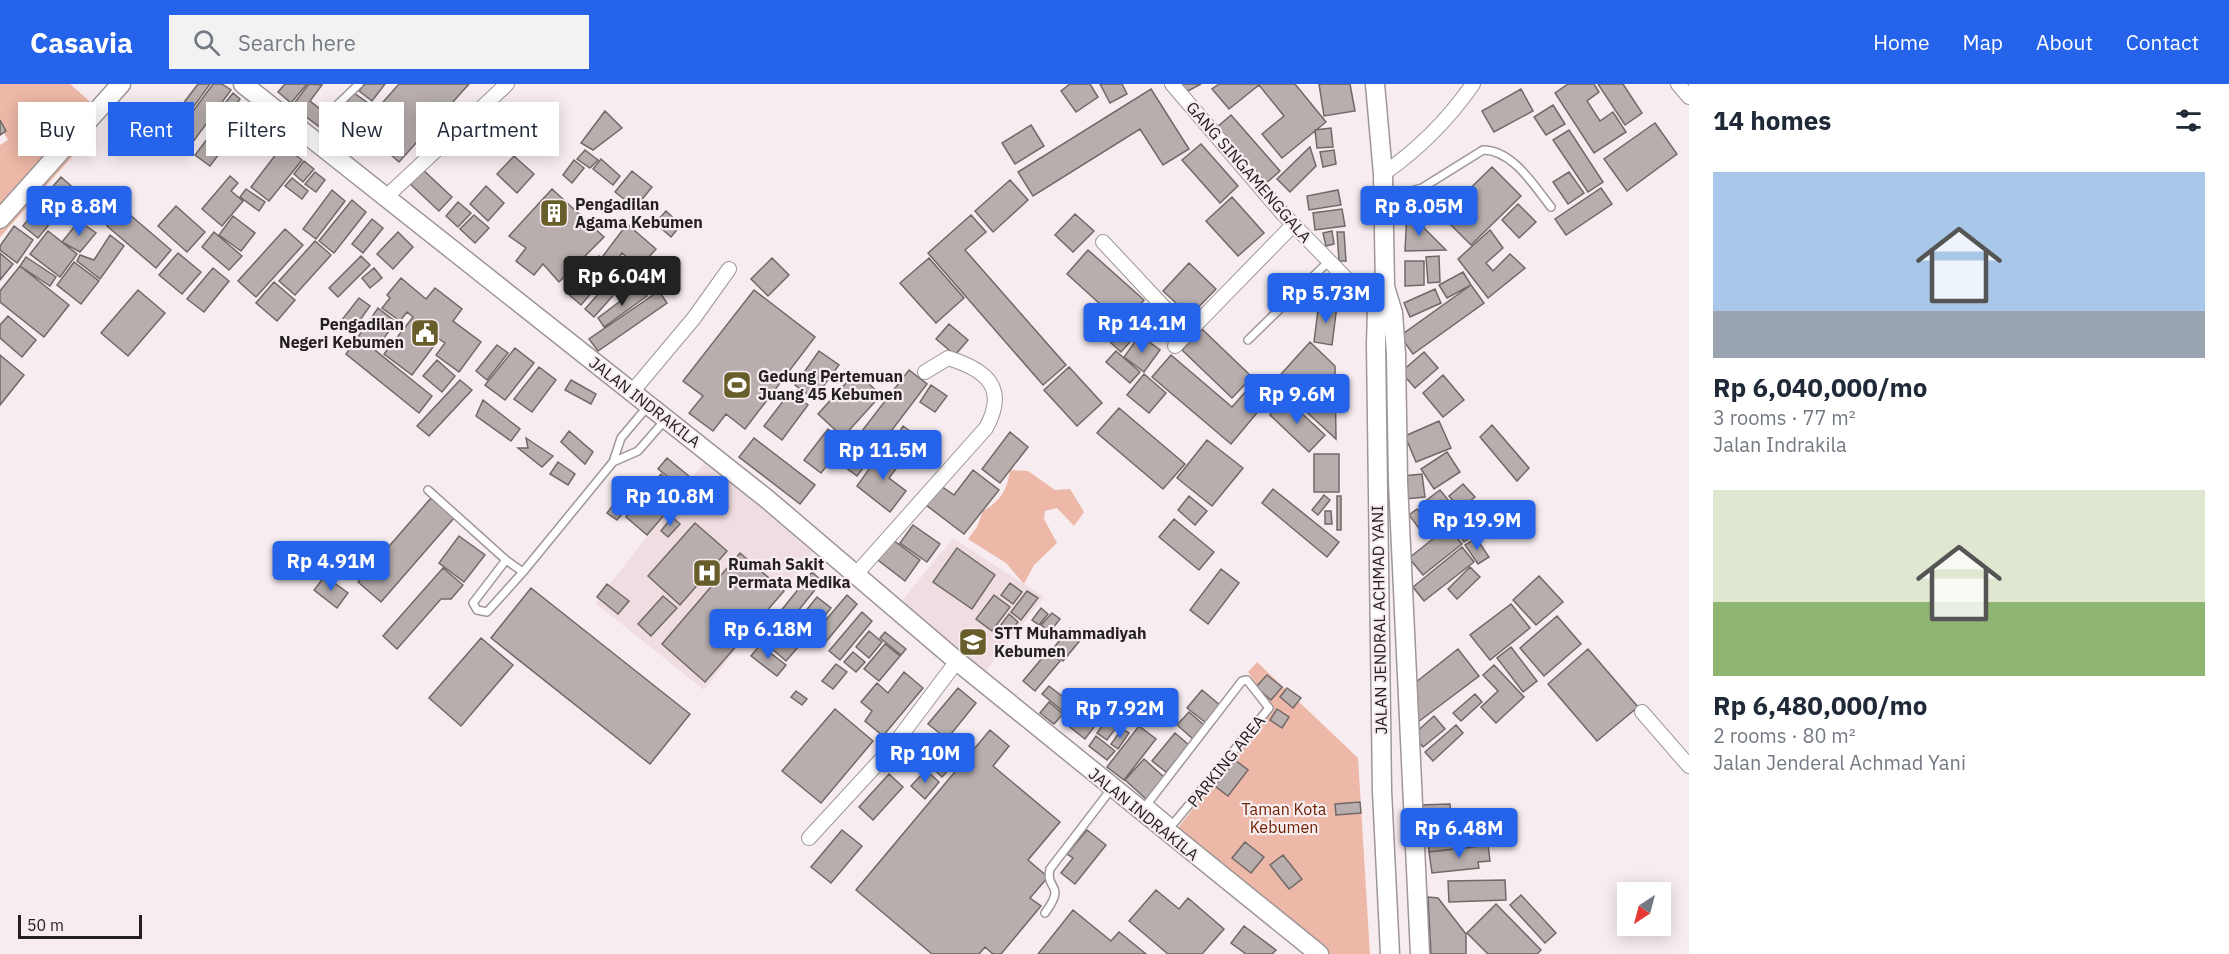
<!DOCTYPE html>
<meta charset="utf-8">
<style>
body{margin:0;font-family:"IBM Plex Sans",sans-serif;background:#f2f2f3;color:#1f2937;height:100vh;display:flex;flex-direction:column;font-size:22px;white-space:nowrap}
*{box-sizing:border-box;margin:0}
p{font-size:20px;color:#747a83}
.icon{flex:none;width:33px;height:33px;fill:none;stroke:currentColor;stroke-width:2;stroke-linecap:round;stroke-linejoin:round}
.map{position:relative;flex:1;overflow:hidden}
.sheet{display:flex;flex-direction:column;background:#fff;width:540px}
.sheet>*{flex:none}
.hud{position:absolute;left:18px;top:18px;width:570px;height:54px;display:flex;gap:12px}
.needle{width:39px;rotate:216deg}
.tools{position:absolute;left:1617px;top:798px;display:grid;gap:12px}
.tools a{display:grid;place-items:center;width:54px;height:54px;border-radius:0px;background:#fff;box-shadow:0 3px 15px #0003;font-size:30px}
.scale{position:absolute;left:18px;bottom:15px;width:124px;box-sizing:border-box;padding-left:6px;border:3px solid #242021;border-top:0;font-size:16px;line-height:21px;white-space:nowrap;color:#242021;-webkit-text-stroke:4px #f7edf0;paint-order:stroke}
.price{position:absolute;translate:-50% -51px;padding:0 14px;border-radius:6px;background:#2563eb;color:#fff;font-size:20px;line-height:39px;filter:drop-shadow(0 2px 3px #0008)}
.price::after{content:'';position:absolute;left:50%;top:36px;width:18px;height:14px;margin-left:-9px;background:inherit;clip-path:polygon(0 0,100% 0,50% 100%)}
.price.active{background:#222;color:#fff}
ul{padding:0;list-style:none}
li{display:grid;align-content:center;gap:12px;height:318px;padding:0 24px}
li span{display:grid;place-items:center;height:186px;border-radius:0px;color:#555}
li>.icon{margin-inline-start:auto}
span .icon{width:108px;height:108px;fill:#fffc;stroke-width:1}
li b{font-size:26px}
h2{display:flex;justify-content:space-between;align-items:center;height:72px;padding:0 24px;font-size:26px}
.chip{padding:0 21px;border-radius:0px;background:#fff;box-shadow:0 3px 15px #0003;font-size:21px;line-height:54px}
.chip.active{background:#2563eb;color:#fff}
header{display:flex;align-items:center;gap:36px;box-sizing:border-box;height:84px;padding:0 30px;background:#2563eb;color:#fff}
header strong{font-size:28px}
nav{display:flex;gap:33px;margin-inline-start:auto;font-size:21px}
.search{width:420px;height:54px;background:#f2f2f3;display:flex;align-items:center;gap:15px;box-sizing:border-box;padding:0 21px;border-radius:0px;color:#747a83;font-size:22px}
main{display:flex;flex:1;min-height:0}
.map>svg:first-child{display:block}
</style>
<header>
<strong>Casavia</strong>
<div class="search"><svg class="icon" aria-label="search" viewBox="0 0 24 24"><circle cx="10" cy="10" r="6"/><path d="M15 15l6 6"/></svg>Search here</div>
<nav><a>Home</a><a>Map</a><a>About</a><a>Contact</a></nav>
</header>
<main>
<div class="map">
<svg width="1689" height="870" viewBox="0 0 1689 870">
<rect width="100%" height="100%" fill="#f7edf0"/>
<path fill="#f0dde2" d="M711,370L820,459L704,606L595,519Z
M953,454L1044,513L981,593L897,523Z"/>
<path fill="#edb8a7" d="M0,0H70L104,30L79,59L81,63L0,153V61L8,56L0,42Z
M1010,386L1028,387L1055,406L1070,405L1084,428L1074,442L1057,424L1045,427L1044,435L1057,459L1034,481L1024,500L1006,479L968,455L977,443L983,427C1001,417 1007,406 1010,386Z
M1257,578L1358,674L1370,870H1327L1177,745L1273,624L1248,588Z"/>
<path fill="#b7aead" stroke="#716868" stroke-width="1.5" d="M198,0H210L187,32L179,25Z
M213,0H222L231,6L190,62L175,52Z
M285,0H307L291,19L278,8Z
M309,0L322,1L310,17L335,37L326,48L292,22Z
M365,0H385L372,17L359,7Z
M399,0H469L399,78L360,44Z
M1070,0H1090L1098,13L1076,28L1061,7Z
M1100,0H1122L1127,10L1110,19Z
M1181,0H1201L1186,8Z
M1219,0H1295L1326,38L1282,74L1262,50L1284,32L1259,1L1229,25L1212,5Z
M1319,0H1350L1355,27L1324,32Z
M1568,0H1594L1599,8L1587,17L1600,37L1613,28L1626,48L1594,69L1555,9Z
M1598,0H1623L1642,29L1625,41Z
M1151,5L1189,65L1163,81L1140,45L1033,112L1018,88Z
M1521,5L1533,27L1494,48L1482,27Z
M233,9L240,15L221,39L214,33Z
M354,9L368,19L348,44L335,33Z
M241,20L251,28L232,49L222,40Z
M1553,21L1565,40L1546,51L1534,33Z
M605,27L622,44L593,66L581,59Z
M258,31L269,40L248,64L237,55Z
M1231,31L1280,87L1265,100L1216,44Z
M0,36L6,47L0,51Z
M1655,39L1677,70L1627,107L1604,75Z
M1031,41L1044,62L1015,80L1002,59Z
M217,42L232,53L210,82L195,71Z
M1331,44L1333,63L1317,64L1315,46Z
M1569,46L1603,98L1588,108L1553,56Z
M1201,60L1238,102L1220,119L1182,76Z
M283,61L302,76L269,117L251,103Z
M1310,63L1316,82L1290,108L1277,95Z
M585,66L598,76L590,84L577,75Z
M1334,66L1336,80L1323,83L1320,68Z
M514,72L534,90L517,109L497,90Z
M601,75L620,92L613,101L593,85Z
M574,76L584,84L572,99L563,91Z
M304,77L314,85L303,98L294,90Z
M420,83L452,113L439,127L407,97Z
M1492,83L1521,112L1471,161L1442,132Z
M632,87L652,103L635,124L615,108Z
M315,88L325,96L316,108L305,100Z
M1569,88L1584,109L1568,120L1553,98Z
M230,92L238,99L231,107L243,117L222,142L202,125Z
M61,93L86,115L65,139L40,117Z
M292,94L308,107L302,115L285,102Z
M1010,96L1028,116L993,148L975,127Z
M486,102L504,119L488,137L470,120Z
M1601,104L1612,120L1566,151L1555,135Z
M246,105L265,118L259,127L240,113Z
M552,105L604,153L559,198L543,180L534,191L516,177L526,164L509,152Z
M332,106L345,117L316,155L303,145Z
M1338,106L1341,121L1309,126L1307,112Z
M1232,113L1264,149L1238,172L1206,137Z
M352,116L366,128L334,169L319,157Z
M458,118L471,129L458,143L446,132Z
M1518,120L1536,138L1519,154L1502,136Z
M176,122L205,148L187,168L158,142Z
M37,124L52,137L38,154L23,142Z
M122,124L171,166L156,184L107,142Z
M1342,125L1345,142L1315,146L1313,129Z
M666,127L681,141L671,153L655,139Z
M1407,127L1446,166L1405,167Z
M1075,130L1094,147L1073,168L1055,151Z
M474,131L489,144L475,159L460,145Z
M971,131L986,148L965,166L1066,281L1043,301L928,169Z
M233,132L255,149L241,167L219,151Z
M372,135L383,144L363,169L352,160Z
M79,137L96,149L80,168L62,158Z
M627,140L656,165L639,184L622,169L614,181L603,172Z
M14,142L33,156L17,179L0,166V162Z
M285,145L303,161L256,213L238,197Z
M1490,146L1503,164L1486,179L1493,187L1510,170L1525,184L1488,214L1458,175Z
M48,147L77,170L60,193L30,170Z
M1332,147L1334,160L1326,162L1323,149Z
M214,148L242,172L229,186L202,163Z
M398,148L413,163L393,185L377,170Z
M1337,148H1344L1346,177H1339Z
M110,151L124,162L100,195L77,177L80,171L94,176Z
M315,157L331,171L295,211L279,197Z
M1088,166L1144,216L1122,240L1067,190Z
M0,169L13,180L0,196Z
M178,169L201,188L182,210L159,191Z
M361,172L370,181L338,213L329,204Z
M599,172L613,184L581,221L567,209Z
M1439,172L1440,198L1428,199L1426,173Z
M26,173L56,193L50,202L20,182Z
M772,174L789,191L768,212L751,195Z
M929,174L964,214L936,239L900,199Z
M1405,177H1424V201L1405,202Z
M74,178L99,197L81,220L57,201Z
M1189,179L1216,205L1190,232L1163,207Z
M20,182L69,221L44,253L0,218V207Z
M213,184L229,197L204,228L187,215Z
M374,184L382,194L370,204L362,194Z
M1463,188L1471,201L1447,214L1439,201Z
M617,189L626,197L594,233L585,225Z
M401,194L426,215L435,204L462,225L453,237L481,258L459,288L436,271L445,259L439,255L412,291L384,270L413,233L407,228L400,237L382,224L390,214L387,211Z
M274,198L295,216L277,237L256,219Z
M1471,201L1484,219L1413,270L1400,252Z
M639,203L647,212L604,243L598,234Z
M1435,205L1441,219L1410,233L1404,219Z
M138,206L165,229L128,272L101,249Z
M754,206L815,253L745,345L726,330L713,347L689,329L703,312L683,297Z
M659,207L667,219L598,267L589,255Z
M359,214L370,222L353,246L341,237Z
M1319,218L1337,221L1332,261L1314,258Z
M378,224L396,238L375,266L432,312L419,329L346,270Z
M1138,227L1149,236L1121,268L1111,259Z
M8,232L36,256L22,273L0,254V241Z
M949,240L968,256L955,271L936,255Z
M1202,245L1252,293L1232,314L1182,266Z
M1140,251L1160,266L1144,288L1124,273Z
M1310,258L1335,282L1336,355L1274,298Z
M497,261L508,269L487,296L476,287Z
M515,264L534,279L505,316L485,301Z
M819,267L839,281L814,315L795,301Z
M1116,267L1140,288L1130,299L1106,278Z
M1424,268L1438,284L1415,304L1401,288Z
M0,271L24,291L0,321Z
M1171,271L1232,323L1254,298L1271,312L1231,360L1152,293Z
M437,276L455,292L442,308L423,292Z
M539,283L556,296L532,328L514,315Z
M1069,283L1102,319L1077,342L1044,306Z
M909,286L927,300L857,392L838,378Z
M856,288L881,311L843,353L818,330Z
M1144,290L1166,309L1149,329L1127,311Z
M1443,291L1464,316L1443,333L1423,309Z
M460,296L472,306L429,352L417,342Z
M571,296L596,310L591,320L565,306Z
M931,301L947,312L935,328L920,318Z
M790,308L808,321L782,356L764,342Z
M1285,314L1325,351L1309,368L1270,331Z
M483,316L520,345L511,357L476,332Z
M1119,324L1185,380L1163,405L1097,349Z
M1439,337L1451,364L1416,378L1405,352Z
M1492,341L1529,384L1517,397L1480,353Z
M903,342L917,352L905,369L892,359Z
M828,345L845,359L821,389L804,376Z
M569,347L593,368L585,380L561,358Z
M1010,348L1028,363L1000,399L982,385Z
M526,354L553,372L542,383L518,364H528Z
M754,354L815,401L800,420L739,373Z
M1207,356L1243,384L1212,422L1177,394Z
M884,364L902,377L889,394L906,407L890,428L857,402Z
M1447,368L1460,388L1434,405L1421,385Z
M1314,370H1339V408H1314Z
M667,374L696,398L688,409L658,385Z
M558,378L575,390L568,401L550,390Z
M973,386L999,406L964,450L926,421L941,402L954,411Z
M661,390L683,409L647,451L626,433Z
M1422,390L1425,413L1405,415L1402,392Z
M1463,400L1475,413L1460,425L1449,412Z
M1273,405L1339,458L1327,473L1262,419Z
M1440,406L1453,422L1432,438L1419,422Z
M1324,411L1330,416L1318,431L1312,426Z
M1189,412L1207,427L1195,441L1178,426Z
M1337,412H1341V446H1337Z
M431,414L454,434L381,518L358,498Z
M617,416L627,424L617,436L607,429Z
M1483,420L1494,436L1464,458L1453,441Z
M1417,425L1429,440L1421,447L1409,431Z
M1325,427H1331L1332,440H1325Z
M672,433L680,440L668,453L661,447Z
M1174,435L1214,468L1199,486L1159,453Z
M695,439L727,467L680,521L648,492Z
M913,441L940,460L927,478L900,459Z
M1448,443L1462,460L1423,491L1409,474Z
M459,452L485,471L464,498L439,479Z
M1476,454L1489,473L1478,480L1465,461Z
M893,456L920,476L905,497L878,476Z
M1462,463L1474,478L1424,517L1413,503Z
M957,464L995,491L972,525L933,498Z
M740,469L784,507L705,598L662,560Z
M1470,483L1480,493L1457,515L1448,505Z
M443,484L463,501L451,515H441L397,565L383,552Z
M1221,485L1239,499L1208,540L1190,526Z
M812,488L822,497L790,537L780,528Z
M325,492L348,509L337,524L314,506Z
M1539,492L1563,518L1536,541L1513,516Z
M1010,499L1022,508L1013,520L1001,511Z
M607,500L629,517L618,530L597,513Z
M531,504L690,630L650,680L491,554Z
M1027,507L1038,514L1021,536L1011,528Z
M847,511L857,520L825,559L814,550Z
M994,511L1010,523L992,547L976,535Z
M663,512L677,524L651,552L638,540Z
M817,513L831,524L810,551L796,539Z
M1511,520L1530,544L1490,576L1470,551Z
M1041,524L1048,530L1039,541L1032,536Z
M862,528L872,537L840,576L829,567Z
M771,529L785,540L777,549L763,539Z
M1052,529L1060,535L1050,548L1041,541Z
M1009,530L1018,538L1006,553L997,546Z
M1557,532L1581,560L1544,592L1520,564Z
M759,539L775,553L766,564L750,550Z
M789,542L805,555L786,577L771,564Z
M1070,544L1082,554L1063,577L1051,567Z
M869,547L882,558L869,574L856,563Z
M885,548L906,565L901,571L880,554Z
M481,554L513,581L461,642L429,614Z
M885,560L900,572L879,597L864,585Z
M760,561L786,581L777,592L751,572Z
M1511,563L1537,597L1523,608L1497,574Z
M1458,565L1479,592L1418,638L1411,602Z
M1588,565L1638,623L1597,657L1548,600Z
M1048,567L1060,577L1035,607L1023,597Z
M853,568L865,578L856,588L844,578Z
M836,580L847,588L833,605L822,597Z
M1494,581L1524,613L1496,639L1481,623L1498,607L1483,591Z
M904,588L923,604L883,652L865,637L872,627L861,618L877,599L888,609Z
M1267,591L1282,603L1271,616L1256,603Z
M1049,602L1072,620L1065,629L1042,610Z
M958,604L976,619L947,655L928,640Z
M1287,604L1301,614L1293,624L1280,613Z
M1125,606L1141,618L1124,642L1107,631Z
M1202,606L1220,621L1206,639L1187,624Z
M796,607L807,615L802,621L791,613Z
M1475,610L1482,618L1461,637L1453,629Z
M1049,618L1063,630L1054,640L1040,629Z
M1085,623L1100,635L1085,655L1070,643Z
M835,625L873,657L821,719L782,687Z
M1277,625L1289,633L1282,644L1270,636Z
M1189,628L1204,641L1193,655L1177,641Z
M1434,632L1445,645L1423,663L1413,651Z
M1108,634L1118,641L1107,656L1097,649Z
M1456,641L1463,649L1433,677L1425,668Z
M1139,642L1156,655L1124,696L1107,683Z
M1122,645L1129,649L1118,665L1111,660Z
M990,646L1009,662L993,682L1060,738L1028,776L1048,793L1030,814L1041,822L1001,870H993L985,863L979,870H932L856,806Z
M1175,649L1189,661L1166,688L1152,677Z
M1096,652L1115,667L1107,676L1089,662Z
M941,663L957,677L942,693L927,679Z
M1144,675L1165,694L1146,715L1125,696Z
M1235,676L1248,686L1228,712L1215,702Z
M926,686L939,698L925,715L911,702Z
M889,690L903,703L873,736L859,723Z
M1360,718L1361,729L1336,731L1335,720Z
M1450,720L1451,736L1419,737V721Z
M1468,735L1469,747L1424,750L1423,738Z
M842,746L862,762L831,799L811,783Z
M1087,746L1106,761L1075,800L1061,789L1073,774L1067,770Z
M1472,749L1473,763L1429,768L1428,753Z
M1245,758L1264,773L1251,789L1232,774Z
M1488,761L1490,777L1478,778L1479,784L1432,789L1429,768Z
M1283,771L1302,795L1289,805L1270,781Z
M1505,796L1506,816L1449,818L1448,797Z
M1156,806L1179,825L1188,814L1224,845L1202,870H1168L1129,837Z
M1521,811L1556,849L1545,859L1510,821Z
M1428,813L1438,814L1466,850V870H1431Z
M1496,820L1541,866L1537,870H1488L1467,849Z
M1073,826L1111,857L1119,848L1146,870H1038Z
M1244,842L1276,866L1272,870H1246L1231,859Z"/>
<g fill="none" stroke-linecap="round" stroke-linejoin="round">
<g stroke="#9f9699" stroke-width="10">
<path id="service" d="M335,23L359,0
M1385,114L1422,104L1483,66C1513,66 1534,102 1551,123
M1248,256L1328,178
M613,378L638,367L666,335
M428,406L506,476L473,519L477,526L487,528L523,488L613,378L621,354L648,322
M506,476L523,488
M1247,596L1269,624L1173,740L1148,719L1242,597Z
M1045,829C1067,799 1045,807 1050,785L1112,704"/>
</g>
<g stroke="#9f9699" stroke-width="16">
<path id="minor" d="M1172,0L1283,130L1377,226L1385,228
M1678,0L1689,13
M1383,90C1419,65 1448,36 1473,0
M386,113L507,0
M1103,158L1188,249
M1175,262L1293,141
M632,308L694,234L729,185
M857,489L986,344C1008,304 987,286 948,274L925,288
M1642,628L1689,682
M809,754L890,666L957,577"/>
</g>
<g stroke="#9f9699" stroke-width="21">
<path id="secondary" d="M243,0L767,415L957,577L1319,870
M1375,0L1383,90L1385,203L1393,229L1396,270L1398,398L1420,870
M0,135L121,0
M1385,203L1377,226L1376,260L1382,707L1390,870"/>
</g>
<use href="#service" stroke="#fff" stroke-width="7"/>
<use href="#minor" stroke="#fff" stroke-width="14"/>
<use href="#secondary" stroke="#fff" stroke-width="18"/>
</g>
<defs>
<g id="building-square" transform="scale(1.5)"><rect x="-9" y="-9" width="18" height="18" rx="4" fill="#675e2b" stroke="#f7edf0"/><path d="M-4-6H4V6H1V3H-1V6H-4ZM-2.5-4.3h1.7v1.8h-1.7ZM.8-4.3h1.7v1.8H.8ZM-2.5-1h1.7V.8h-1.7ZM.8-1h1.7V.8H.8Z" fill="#fff"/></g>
<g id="civic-square" transform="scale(1.5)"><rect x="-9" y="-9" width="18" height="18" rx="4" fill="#675e2b" stroke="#f7edf0"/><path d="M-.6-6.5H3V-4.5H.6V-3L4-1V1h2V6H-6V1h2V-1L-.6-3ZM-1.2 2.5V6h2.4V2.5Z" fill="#fff"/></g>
<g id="stadium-square" transform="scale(1.5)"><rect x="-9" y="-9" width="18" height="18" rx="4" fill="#675e2b" stroke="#f7edf0"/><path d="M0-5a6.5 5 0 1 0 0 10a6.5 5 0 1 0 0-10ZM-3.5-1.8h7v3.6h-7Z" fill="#fff"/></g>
<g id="hospital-square" transform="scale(1.5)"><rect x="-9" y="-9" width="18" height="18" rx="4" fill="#675e2b" stroke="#f7edf0"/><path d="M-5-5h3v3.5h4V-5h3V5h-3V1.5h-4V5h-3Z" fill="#fff"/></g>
<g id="university-square" transform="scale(1.5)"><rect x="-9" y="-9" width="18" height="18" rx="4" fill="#675e2b" stroke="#f7edf0"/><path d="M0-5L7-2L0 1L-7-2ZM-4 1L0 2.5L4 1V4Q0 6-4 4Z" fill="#fff"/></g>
</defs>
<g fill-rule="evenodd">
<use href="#building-square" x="554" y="129"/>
<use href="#civic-square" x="425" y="249"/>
<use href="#stadium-square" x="737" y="301"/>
<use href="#hospital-square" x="707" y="489"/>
<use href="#university-square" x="973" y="558"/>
</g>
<g text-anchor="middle" stroke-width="4.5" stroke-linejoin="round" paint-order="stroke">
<g font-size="16" fill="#242021" stroke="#f7edf0">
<text transform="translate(1249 88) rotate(49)" y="6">GANG SINGAMENGGALA</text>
<text transform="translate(645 318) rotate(38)" y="6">JALAN INDRAKILA</text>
<text transform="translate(1379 536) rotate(-91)" y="6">JALAN JENDRAL ACHMAD YANI</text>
<text transform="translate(1226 677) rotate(-51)" y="6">PARKING AREA</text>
<text transform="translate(1144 730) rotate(39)" y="6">JALAN INDRAKILA</text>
</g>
<g font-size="16" font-weight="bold" fill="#242021" stroke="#f7edf0" text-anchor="start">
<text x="575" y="126">Pengadilan<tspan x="575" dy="18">Agama Kebumen</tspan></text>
<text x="404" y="246" text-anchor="end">Pengadilan<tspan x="404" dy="18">Negeri Kebumen</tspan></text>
<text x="758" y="298">Gedung Pertemuan<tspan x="758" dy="18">Juang 45 Kebumen</tspan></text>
<text x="728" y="486">Rumah Sakit<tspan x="728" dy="18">Permata Medika</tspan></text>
<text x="994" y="555">STT Muhammadiyah<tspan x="994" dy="18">Kebumen</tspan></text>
</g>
<g font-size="16" fill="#702302" stroke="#f7edf0">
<text x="1284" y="731">Taman Kota<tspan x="1284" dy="18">Kebumen</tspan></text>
</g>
</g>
</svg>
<div class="tools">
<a><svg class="needle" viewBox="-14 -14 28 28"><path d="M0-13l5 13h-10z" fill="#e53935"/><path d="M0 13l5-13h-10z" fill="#747a83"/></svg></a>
</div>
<div class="scale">50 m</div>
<b class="price" style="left:79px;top:153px">Rp 8.8M</b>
<b class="price" style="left:1419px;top:153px">Rp 8.05M</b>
<b class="price active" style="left:622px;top:223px">Rp 6.04M</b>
<b class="price" style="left:1326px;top:240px">Rp 5.73M</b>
<b class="price" style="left:1142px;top:270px">Rp 14.1M</b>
<b class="price" style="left:1297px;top:341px">Rp 9.6M</b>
<b class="price" style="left:883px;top:397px">Rp 11.5M</b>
<b class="price" style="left:670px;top:443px">Rp 10.8M</b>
<b class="price" style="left:1477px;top:467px">Rp 19.9M</b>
<b class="price" style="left:331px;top:508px">Rp 4.91M</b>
<b class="price" style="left:768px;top:576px">Rp 6.18M</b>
<b class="price" style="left:1120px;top:655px">Rp 7.92M</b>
<b class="price" style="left:925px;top:700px">Rp 10M</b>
<b class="price" style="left:1459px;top:775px">Rp 6.48M</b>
<div class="hud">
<a class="chip">Buy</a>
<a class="chip active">Rent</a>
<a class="chip">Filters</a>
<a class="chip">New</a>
<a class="chip">Apartment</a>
</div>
</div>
<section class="sheet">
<h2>14 homes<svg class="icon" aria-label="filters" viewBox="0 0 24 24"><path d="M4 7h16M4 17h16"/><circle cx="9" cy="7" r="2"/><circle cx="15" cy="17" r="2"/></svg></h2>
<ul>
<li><span style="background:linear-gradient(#a9c7e8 75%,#9aa5b1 0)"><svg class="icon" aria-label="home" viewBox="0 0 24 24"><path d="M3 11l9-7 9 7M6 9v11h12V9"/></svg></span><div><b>Rp 6,040,000/mo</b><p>3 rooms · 77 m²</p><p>Jalan Indrakila</p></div></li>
<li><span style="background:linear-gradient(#dfe7d0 60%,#8fb573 0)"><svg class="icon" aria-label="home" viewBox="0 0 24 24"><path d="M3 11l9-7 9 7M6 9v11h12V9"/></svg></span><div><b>Rp 6,480,000/mo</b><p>2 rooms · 80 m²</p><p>Jalan Jenderal Achmad Yani</p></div></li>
</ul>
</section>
</main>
